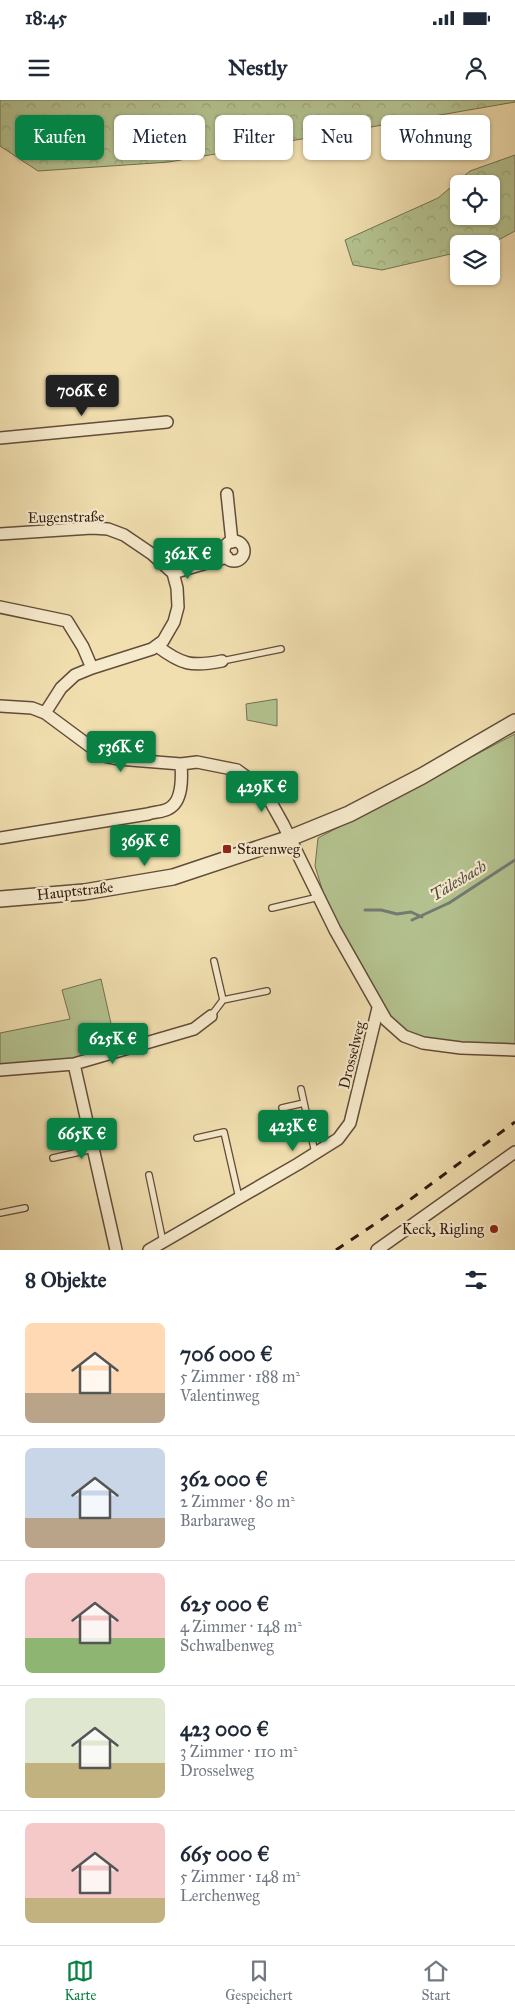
<!DOCTYPE html>
<html lang="de">
<meta charset="utf-8">
<style>
body{margin:0;font-family:"IM FELL Great Primer",serif;background:#f6f6f7;color:#1f2937;height:100vh;display:flex;flex-direction:column;font-size:19px;white-space:nowrap}
*{box-sizing:border-box;margin:0}
p{font-size:16px;color:#747a83}
.icon{flex:none;width:28px;height:28px;fill:none;stroke:currentColor;stroke-width:2;stroke-linecap:round;stroke-linejoin:round}
.map{position:relative;height:1150px;overflow:hidden}
.side{display:flex;flex-direction:column;background:#fff;flex:1}
.side>*{flex:none}
.hud{position:absolute;left:15px;top:15px;width:485px;height:45px;display:flex;gap:10px}
.tools{position:absolute;left:450px;top:75px;display:grid;gap:10px}
.tools a{display:grid;place-items:center;width:50px;height:50px;border-radius:8px;background:#fff;box-shadow:0 1px 4px #0004;font-size:25px}
.price{position:absolute;translate:-50% -42px;padding:0 11px;border-radius:5px;background:#0b8043;color:#fff;font-size:16px;line-height:32px;filter:drop-shadow(0 1px 2px #0008)}
.price::after{content:'';position:absolute;left:50%;top:30px;width:15px;height:11px;margin-left:-8px;background:inherit;clip-path:polygon(0 0,100% 0,50% 100%)}
.price.current{background:#222;color:#fff}
ul{padding:0;list-style:none}
li{display:flex;align-items:center;gap:15px;height:125px;padding:0 25px}
li+li{border-top:1px solid #e0e1e3}
li span{display:grid;place-items:center;flex:none;width:140px;height:100px;border-radius:8px;color:#555}
li>.icon{margin-inline-start:auto}
span .icon{width:60px;height:60px;fill:#fffc;stroke-width:1}
li b{font-size:21px}
h2{display:flex;justify-content:space-between;align-items:center;height:60px;padding:0 25px;font-size:21px}
.pill{padding:0 18px;border-radius:8px;background:#fff;box-shadow:0 1px 4px #0004;font-size:18px;line-height:45px}
.pill.current{background:#0b8043;color:#fff}
.status{display:flex;justify-content:space-between;align-items:center;height:35px;padding:0 25px;background:#fff;direction:ltr}
.status svg{height:14px;fill:currentColor}
header{display:flex;justify-content:space-between;align-items:center;height:65px;padding:0 25px;background:#fff;font-size:22px;font-weight:800}
.dock{display:flex;justify-content:space-around;align-items:center;height:70px;border-top:1px solid #e0e1e3;background:#fff;font-size:14px;color:#747a83}
.dock a{display:grid;justify-items:center;gap:2px}
.dock .current{color:#0b8043}
.map>svg:first-child{display:block}
</style>
<div class="status"><b>18:45</b><svg viewBox="0 0 49 12"><path d="M0 12V9h3v3zM5 12V6h3v6zM10 12V3h3v9zM15 12V0h3v12zM26 1h20v11H26zM47 4h2v5h-2z"/></svg></div>
<header><svg class="icon" aria-label="menu" viewBox="0 0 24 24"><path d="M4 6h16M4 12h16M4 18h16"/></svg>Nestly<svg class="icon" aria-label="person" viewBox="0 0 24 24"><circle cx="12" cy="8" r="4"/><path d="M4 21q1-7 8-7t8 7"/></svg></header>
<div class="map">
<svg width="515" height="1150" viewBox="0 0 515 1150">
<defs>
<pattern id="forest-crowns" width="20" height="18" patternUnits="userSpaceOnUse" patternTransform="scale(1.25)"><rect width="20" height="18" fill="#b4c390"/><path d="M2 6a3 3 0 1 1 6 0M12 15a3 3 0 1 1 6 0" fill="none" stroke="#9ba77b"/></pattern>
</defs>
<rect width="100%" height="100%" fill="#f1dfb0"/>
<filter id="stains"><feTurbulence type="fractalNoise" baseFrequency=".004" numOctaves="4"/><feColorMatrix values="0 0 0 0 .2 0 0 0 0 .09 0 0 0 0 .02 0 0 0 .5 -.17"/></filter>
<radialGradient id="worn" r=".72"><stop offset=".6" stop-color="#630" stop-opacity="0"/><stop offset="1" stop-color="#630" stop-opacity=".3"/></radialGradient>
<path fill="#b4c390" stroke="#737052" d="M277,599V626L247,620L246,604Z
M515,634V950L403,936L336,834L315,766L318,738Z
M101,879L117,950L74,964L0,970V933L70,919L62,890Z"/>
<path fill="url(#forest-crowns)" stroke="#737052" fill-rule="evenodd" d="M0,0H515V2L169,62L38,71L0,46Z
M515,55V131L491,144H459V152L382,170L353,165L345,140L438,98L470,71ZM459,84H491V116H459Z"/>
<g fill="none" stroke-linecap="round" stroke-linejoin="round">
<path stroke="#737b74" stroke-width="3" d="M365,810H381L397,814L411,812L422,817
M412,820L449,803L515,760"/>
<g stroke="#624d3a" stroke-width="8">
<path id="service" d="M222,561L281,549
M272,808L319,797
M214,861L223,900
M211,916L223,900L267,891
M301,989L315,1053
M282,1008L304,1003
M197,1038L224,1032L239,1098
M53,1058L93,1049
M149,1075L163,1142
M0,1113L25,1108"/>
</g>
<g stroke="#624d3a" stroke-width="14">
<path id="minor" d="M0,338L167,322
M227,394L232,442
M0,434L92,428L108,429L124,435L152,454L173,473L177,488L178,507L174,522L163,541L152,549L92,568L75,575L61,588L45,613
M224 451a10 10 0 1 1 20 0a10 10 0 1 1-20 0Z
M173,473L227,457
M0,507L67,521L83,547L92,568
M157,546C182,565 192,567 222,561
M0,606L32,608L45,613L103,656L118,659L181,664L197,662L237,670L264,690L283,724L335,830L386,920L404,936L423,943L461,948L515,950
M0,738L148,714C154,712 162,712 168,709C183,702 182,678 181,664
M74,964L116,1150
M0,970L74,964L194,929L211,916
M149,1150L298,1064L338,1039L350,1023L378,908
M377,1150L515,1052"/>
</g>
<g stroke="#624d3a" stroke-width="18">
<path id="tertiary" d="M0,799L84,792L173,777L290,738L349,714L422,676L515,622"/>
</g>
<use href="#service" stroke="#f6eacc" stroke-width="5.5"/>
<use href="#minor" stroke="#f6eacc" stroke-width="11"/>
<use href="#tertiary" stroke="#f6eacc" stroke-width="15"/>
<path stroke="#321c13" stroke-width="3" stroke-dasharray="9 9" stroke-linecap="butt" d="M336,1150L400,1107L515,1022"/>
</g>
<g fill="#8f2418" stroke="#f6eacc" stroke-width="2">
<rect x="222" y="744" width="10" height="10" rx="2.5"/>
<circle cx="494" cy="1129" r="5"/>
</g>
<g text-anchor="middle" stroke-width="4.5" stroke-linejoin="round" paint-order="stroke">
<g font-size="15" fill="#321c13" stroke="#f6eacc">
<text transform="translate(66 417) rotate(-1)" y="5">Eugenstraße</text>
<text transform="translate(75 791) rotate(-6)" y="5">Hauptstraße</text>
<text transform="translate(352 955) rotate(-76)" y="5">Drosselweg</text>
</g>
<g font-size="15" fill="#321c13" stroke="#f6eacc" text-anchor="start">
<text x="237" y="754">Starenweg</text>
<text x="484" y="1134" text-anchor="end">Keck, Rigling</text>
</g>
<g font-size="16" font-style="italic" fill="#524b44" stroke="#f6eacc">
<text transform="translate(458 780) rotate(-31)" y="6">Tälesbach</text>
</g>
</g>
<rect width="100%" height="100%" filter="url(#stains)"/>
<rect width="100%" height="100%" fill="url(#worn)"/>
</svg>
<div class="tools">
<a><svg class="icon" aria-label="locate" viewBox="0 0 24 24"><circle cx="12" cy="12" r="6"/><path d="M12 2v4M12 18v4M2 12h4M18 12h4"/></svg></a>
<a><svg class="icon" aria-label="layers" viewBox="0 0 24 24"><path d="M12 4l9 5-9 5-9-5zM3 14l9 5 9-5"/></svg></a>
</div>
<b class="price current" style="left:82px;top:317px">706K €</b>
<b class="price" style="left:188px;top:480px">362K €</b>
<b class="price" style="left:121px;top:673px">536K €</b>
<b class="price" style="left:262px;top:713px">429K €</b>
<b class="price" style="left:145px;top:767px">369K €</b>
<b class="price" style="left:113px;top:965px">625K €</b>
<b class="price" style="left:293px;top:1052px">423K €</b>
<b class="price" style="left:82px;top:1060px">665K €</b>
<div class="hud">
<a class="pill current">Kaufen</a>
<a class="pill">Mieten</a>
<a class="pill">Filter</a>
<a class="pill">Neu</a>
<a class="pill">Wohnung</a>
</div>
</div>
<section class="side">
<h2>8 Objekte<svg class="icon" aria-label="filters" viewBox="0 0 24 24"><path d="M4 7h16M4 17h16"/><circle cx="9" cy="7" r="2"/><circle cx="15" cy="17" r="2"/></svg></h2>
<ul>
<li><span style="background:linear-gradient(#ffd9b3 70%,#b9a48a 0)"><svg class="icon" aria-label="home" viewBox="0 0 24 24"><path d="M3 11l9-7 9 7M6 9v11h12V9"/></svg></span><div><b>706 000 €</b><p>5 Zimmer · 188 m²</p><p>Valentinweg</p></div></li>
<li><span style="background:linear-gradient(#c9d6e8 70%,#b9a48a 0)"><svg class="icon" aria-label="home" viewBox="0 0 24 24"><path d="M3 11l9-7 9 7M6 9v11h12V9"/></svg></span><div><b>362 000 €</b><p>2 Zimmer · 80 m²</p><p>Barbaraweg</p></div></li>
<li><span style="background:linear-gradient(#f6c9c9 65%,#8fb573 0)"><svg class="icon" aria-label="home" viewBox="0 0 24 24"><path d="M3 11l9-7 9 7M6 9v11h12V9"/></svg></span><div><b>625 000 €</b><p>4 Zimmer · 148 m²</p><p>Schwalbenweg</p></div></li>
<li><span style="background:linear-gradient(#dfe7d0 65%,#c2b280 0)"><svg class="icon" aria-label="home" viewBox="0 0 24 24"><path d="M3 11l9-7 9 7M6 9v11h12V9"/></svg></span><div><b>423 000 €</b><p>3 Zimmer · 110 m²</p><p>Drosselweg</p></div></li>
<li><span style="background:linear-gradient(#f6c9c9 75%,#c2b280 0)"><svg class="icon" aria-label="home" viewBox="0 0 24 24"><path d="M3 11l9-7 9 7M6 9v11h12V9"/></svg></span><div><b>665 000 €</b><p>5 Zimmer · 148 m²</p><p>Lerchenweg</p></div></li>
</ul>
</section>
<nav class="dock">
<a class="current"><svg class="icon" aria-label="map" viewBox="0 0 24 24"><path d="M3 6l6-2 6 2 6-2v14l-6 2-6-2-6 2zM9 4v14M15 6v14"/></svg>Karte</a>
<a><svg class="icon" aria-label="saved" viewBox="0 0 24 24"><path d="M7 4h10v16l-5-4-5 4z"/></svg>Gespeichert</a>
<a><svg class="icon" aria-label="home" viewBox="0 0 24 24"><path d="M3 11l9-7 9 7M6 9v11h12V9"/></svg>Start</a>
</nav>
